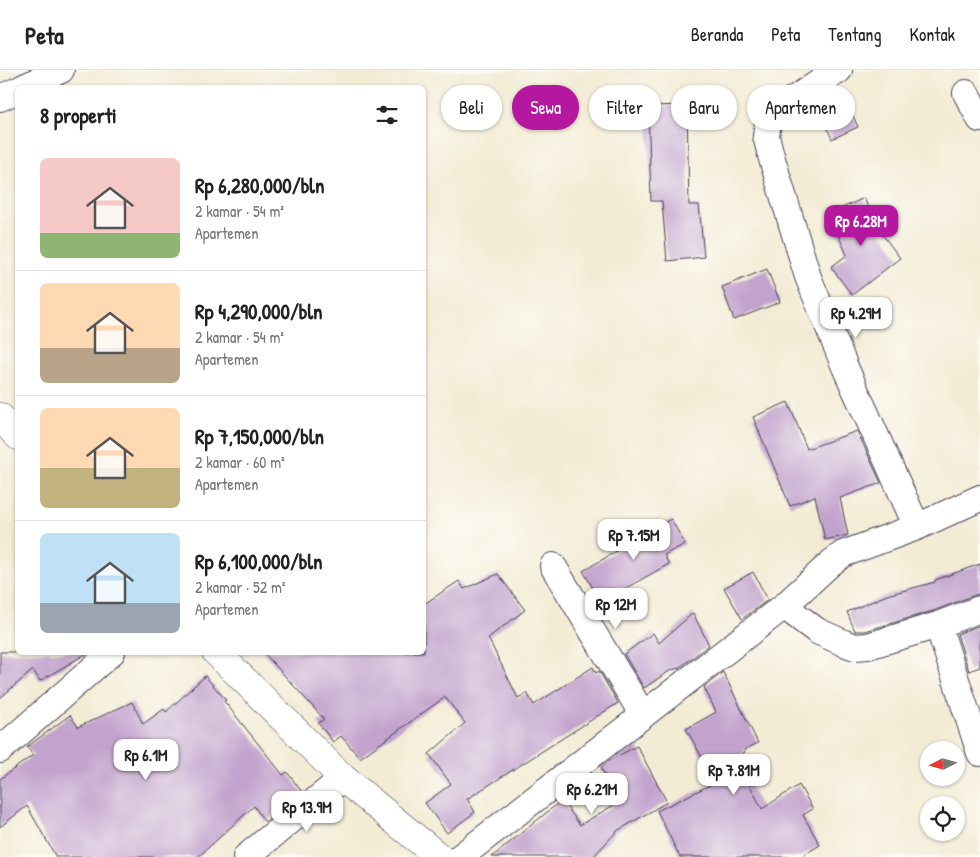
<!DOCTYPE html>
<html lang="id">
<meta charset="utf-8">
<style>
body{margin:0;font-family:"Patrick Hand",sans-serif;background:#f2f2f2;color:#222;height:100vh;display:flex;flex-direction:column;font-size:19px;white-space:nowrap}
*{box-sizing:border-box;margin:0}
p{font-size:16px;color:#767676}
.icon{flex:none;width:28px;height:28px;fill:none;stroke:currentColor;stroke-width:2;stroke-linecap:round;stroke-linejoin:round}
.map{position:relative;flex:1;overflow:hidden}
.panel{position:absolute;left:15px;top:15px;width:411px;height:570px;display:flex;flex-direction:column;background:#fff;border-radius:8px;box-shadow:0 1px 4px #0004}
.panel>*{flex:none}
.guide{position:absolute;left:441px;top:15px;width:464px;height:45px;display:flex;gap:10px}
.needle{width:32px;rotate:264deg}
.fabs{position:absolute;left:920px;top:671px;display:grid;gap:10px}
.fabs a{display:grid;place-items:center;width:45px;height:45px;border-radius:50%;background:#fff;box-shadow:0 1px 4px #0004;font-size:25px}
.price{position:absolute;translate:-50% -42px;padding:0 11px;border-radius:10px;background:#fff;color:#222;font-size:16px;line-height:32px;filter:drop-shadow(0 1px 2px #0008)}
.price::after{content:'';position:absolute;left:50%;top:30px;width:15px;height:11px;margin-left:-8px;background:inherit;clip-path:polygon(0 0,100% 0,50% 100%)}
.price.active{background:#b5179e;color:#fff}
ul{padding:0;list-style:none}
li{display:flex;align-items:center;gap:15px;height:125px;padding:0 25px}
li+li{border-top:1px solid #e0e0e0}
li span{display:grid;place-items:center;flex:none;width:140px;height:100px;border-radius:8px;color:#555}
li>.icon{margin-inline-start:auto}
span .icon{width:60px;height:60px;fill:#fffc;stroke-width:1}
li b{font-size:21px}
h2{display:flex;justify-content:space-between;align-items:center;height:60px;padding:0 25px;font-size:21px}
.tag{padding:0 18px;border-radius:22px;background:#fff;box-shadow:0 1px 4px #0004;font-size:18px;line-height:45px}
.tag.active{background:#b5179e;color:#fff}
header{display:flex;align-items:center;gap:30px;box-sizing:border-box;height:70px;padding:0 25px;background:#fff;border-bottom:1px solid #e0e0e0}
header strong{font-size:24px}
nav{display:flex;gap:28px;margin-inline-start:auto;font-size:18px}
.map>svg:first-child{display:block}
</style>
<header>
<strong>Peta</strong>
<nav><a>Beranda</a><a>Peta</a><a>Tentang</a><a>Kontak</a></nav>
</header>
<div class="map">
<svg width="980" height="787" viewBox="0 0 980 787">
<rect width="100%" height="100%" fill="#fdfcf7"/>
<filter id="ink" filterUnits="userSpaceOnUse"><feTurbulence type="fractalNoise" baseFrequency=".02" numOctaves="2"/><feDisplacementMap in="SourceGraphic" scale="10" xChannelSelector="R" yChannelSelector="G"/><feConvolveMatrix kernelMatrix="1 2 1 2 8 2 1 2 1" color-interpolation-filters="sRGB"/></filter>
<filter id="wash" filterUnits="userSpaceOnUse"><feTurbulence type="fractalNoise" baseFrequency=".0096" numOctaves="4" result="noise"/><feDisplacementMap in="SourceGraphic" scale="20" xChannelSelector="R" yChannelSelector="G"/><feGaussianBlur stdDeviation="1.12" result="paint"/><feColorMatrix in="noise" values="0 0 0 0 0 0 0 0 0 0 0 0 0 0 0 0 0 1.4 0 .05"/><feComposite in="paint" operator="in"/></filter>
<g filter="url(#wash)">
<rect width="100%" height="100%" fill="#f3ebd4"/>
<g id="blocks">
<path fill="#c2a3cd" d="M844,26L858,57L832,69L818,37Z
M687,35L689,135H699L704,187L667,191L662,131H651L648,36Z
M864,128L876,156L900,188L852,225L831,197L847,185L829,144Z
M767,199L780,232L734,250L722,217Z
M788,332L807,379L857,361L881,413L840,428L848,465L825,470L815,426L790,436L753,347Z
M671,449L685,474L664,485L669,494L601,532L583,501L625,476L624,475Z
M980,494V524L975,525L933,541L865,561H855L847,542L887,525L935,512V510Z
M753,502L768,530L742,549L724,518Z
M498,504L525,540L488,568L518,628L527,623L534,635L593,597L596,603L599,601L618,633L467,729L475,742L447,763L425,733L451,714L429,684L465,653L445,627L360,688L341,666L333,672L318,653L324,649L263,582H424V534L459,511L464,519Z
M693,543L709,575L679,598L671,600L644,618L624,584L653,563L659,573Z
M980,555V597L969,601L957,564Z
M0,582H89L40,611L33,600L0,628Z
M723,602L758,673L744,680L745,682L736,688L762,739L799,715L813,739L803,745L820,775L800,787H680L657,741L716,712L686,659L716,642L704,617Z
M205,606L226,630L224,631L283,705L287,702L302,722L265,752L254,736L198,787H56L27,736L0,757V709L33,685L27,677L70,645L78,657L132,632L143,654L164,639L166,642Z
M637,676L667,732L617,761L593,787H492L562,730L580,755L619,732L601,698L610,690Z"/>
</g>
</g>
<g filter="url(#ink)">
<use href="#blocks" fill-opacity="0" stroke="#414052" stroke-width="1"/>
<g fill="none" stroke-linecap="round" stroke-linejoin="round">
<g stroke="#414052" stroke-width="28">
<path id="minor" d="M839,0L769,45L766,66L772,89L808,207L845,297L917,457
M22,18L61,0
M966,23L980,49
M0,28L18,20
M553,496L643,645
M784,536L817,561L844,573L855,577L868,576L938,555L980,539
M938,555L980,683
M0,680L112,582
M246,787L343,708
M460,787L784,536L831,493L843,484L917,457L980,428"/>
</g>
<g stroke="#414052" stroke-width="29">
<path id="tertiary" d="M0,347L18,366
M216,582L343,708L439,787"/>
</g>
<use href="#minor" stroke="#fff" stroke-width="26"/>
<use href="#tertiary" stroke="#fff" stroke-width="28"/>
</g>
</g>
</svg>
<div class="fabs">
<a><svg class="needle" viewBox="-14 -14 28 28"><path d="M0-13l5 13h-10z" fill="#e53935"/><path d="M0 13l5-13h-10z" fill="#767676"/></svg></a>
<a><svg class="icon" aria-label="locate" viewBox="0 0 24 24"><circle cx="12" cy="12" r="6"/><path d="M12 2v4M12 18v4M2 12h4M18 12h4"/></svg></a>
</div>
<b class="price active" style="left:861px;top:177px">Rp 6.28M</b>
<b class="price" style="left:856px;top:269px">Rp 4.29M</b>
<b class="price" style="left:634px;top:491px">Rp 7.15M</b>
<b class="price" style="left:616px;top:560px">Rp 12M</b>
<b class="price" style="left:146px;top:711px">Rp 6.1M</b>
<b class="price" style="left:734px;top:726px">Rp 7.81M</b>
<b class="price" style="left:592px;top:745px">Rp 6.21M</b>
<b class="price" style="left:307px;top:763px">Rp 13.9M</b>
<div class="guide">
<a class="tag">Beli</a>
<a class="tag active">Sewa</a>
<a class="tag">Filter</a>
<a class="tag">Baru</a>
<a class="tag">Apartemen</a>
</div>
<section class="panel">
<h2>8 properti<svg class="icon" aria-label="filters" viewBox="0 0 24 24"><path d="M4 7h16M4 17h16"/><circle cx="9" cy="7" r="2"/><circle cx="15" cy="17" r="2"/></svg></h2>
<ul>
<li><span style="background:linear-gradient(#f6c9c9 75%,#8fb573 0)"><svg class="icon" aria-label="home" viewBox="0 0 24 24"><path d="M3 11l9-7 9 7M6 9v11h12V9"/></svg></span><div><b>Rp 6,280,000/bln</b><p>2 kamar · 54 m²</p><p>Apartemen</p></div></li>
<li><span style="background:linear-gradient(#ffd9b3 65%,#b9a48a 0)"><svg class="icon" aria-label="home" viewBox="0 0 24 24"><path d="M3 11l9-7 9 7M6 9v11h12V9"/></svg></span><div><b>Rp 4,290,000/bln</b><p>2 kamar · 54 m²</p><p>Apartemen</p></div></li>
<li><span style="background:linear-gradient(#ffd9b3 60%,#c2b280 0)"><svg class="icon" aria-label="home" viewBox="0 0 24 24"><path d="M3 11l9-7 9 7M6 9v11h12V9"/></svg></span><div><b>Rp 7,150,000/bln</b><p>2 kamar · 60 m²</p><p>Apartemen</p></div></li>
<li><span style="background:linear-gradient(#bfe0f5 70%,#9aa5b1 0)"><svg class="icon" aria-label="home" viewBox="0 0 24 24"><path d="M3 11l9-7 9 7M6 9v11h12V9"/></svg></span><div><b>Rp 6,100,000/bln</b><p>2 kamar · 52 m²</p><p>Apartemen</p></div></li>
</ul>
</section>
</div>
